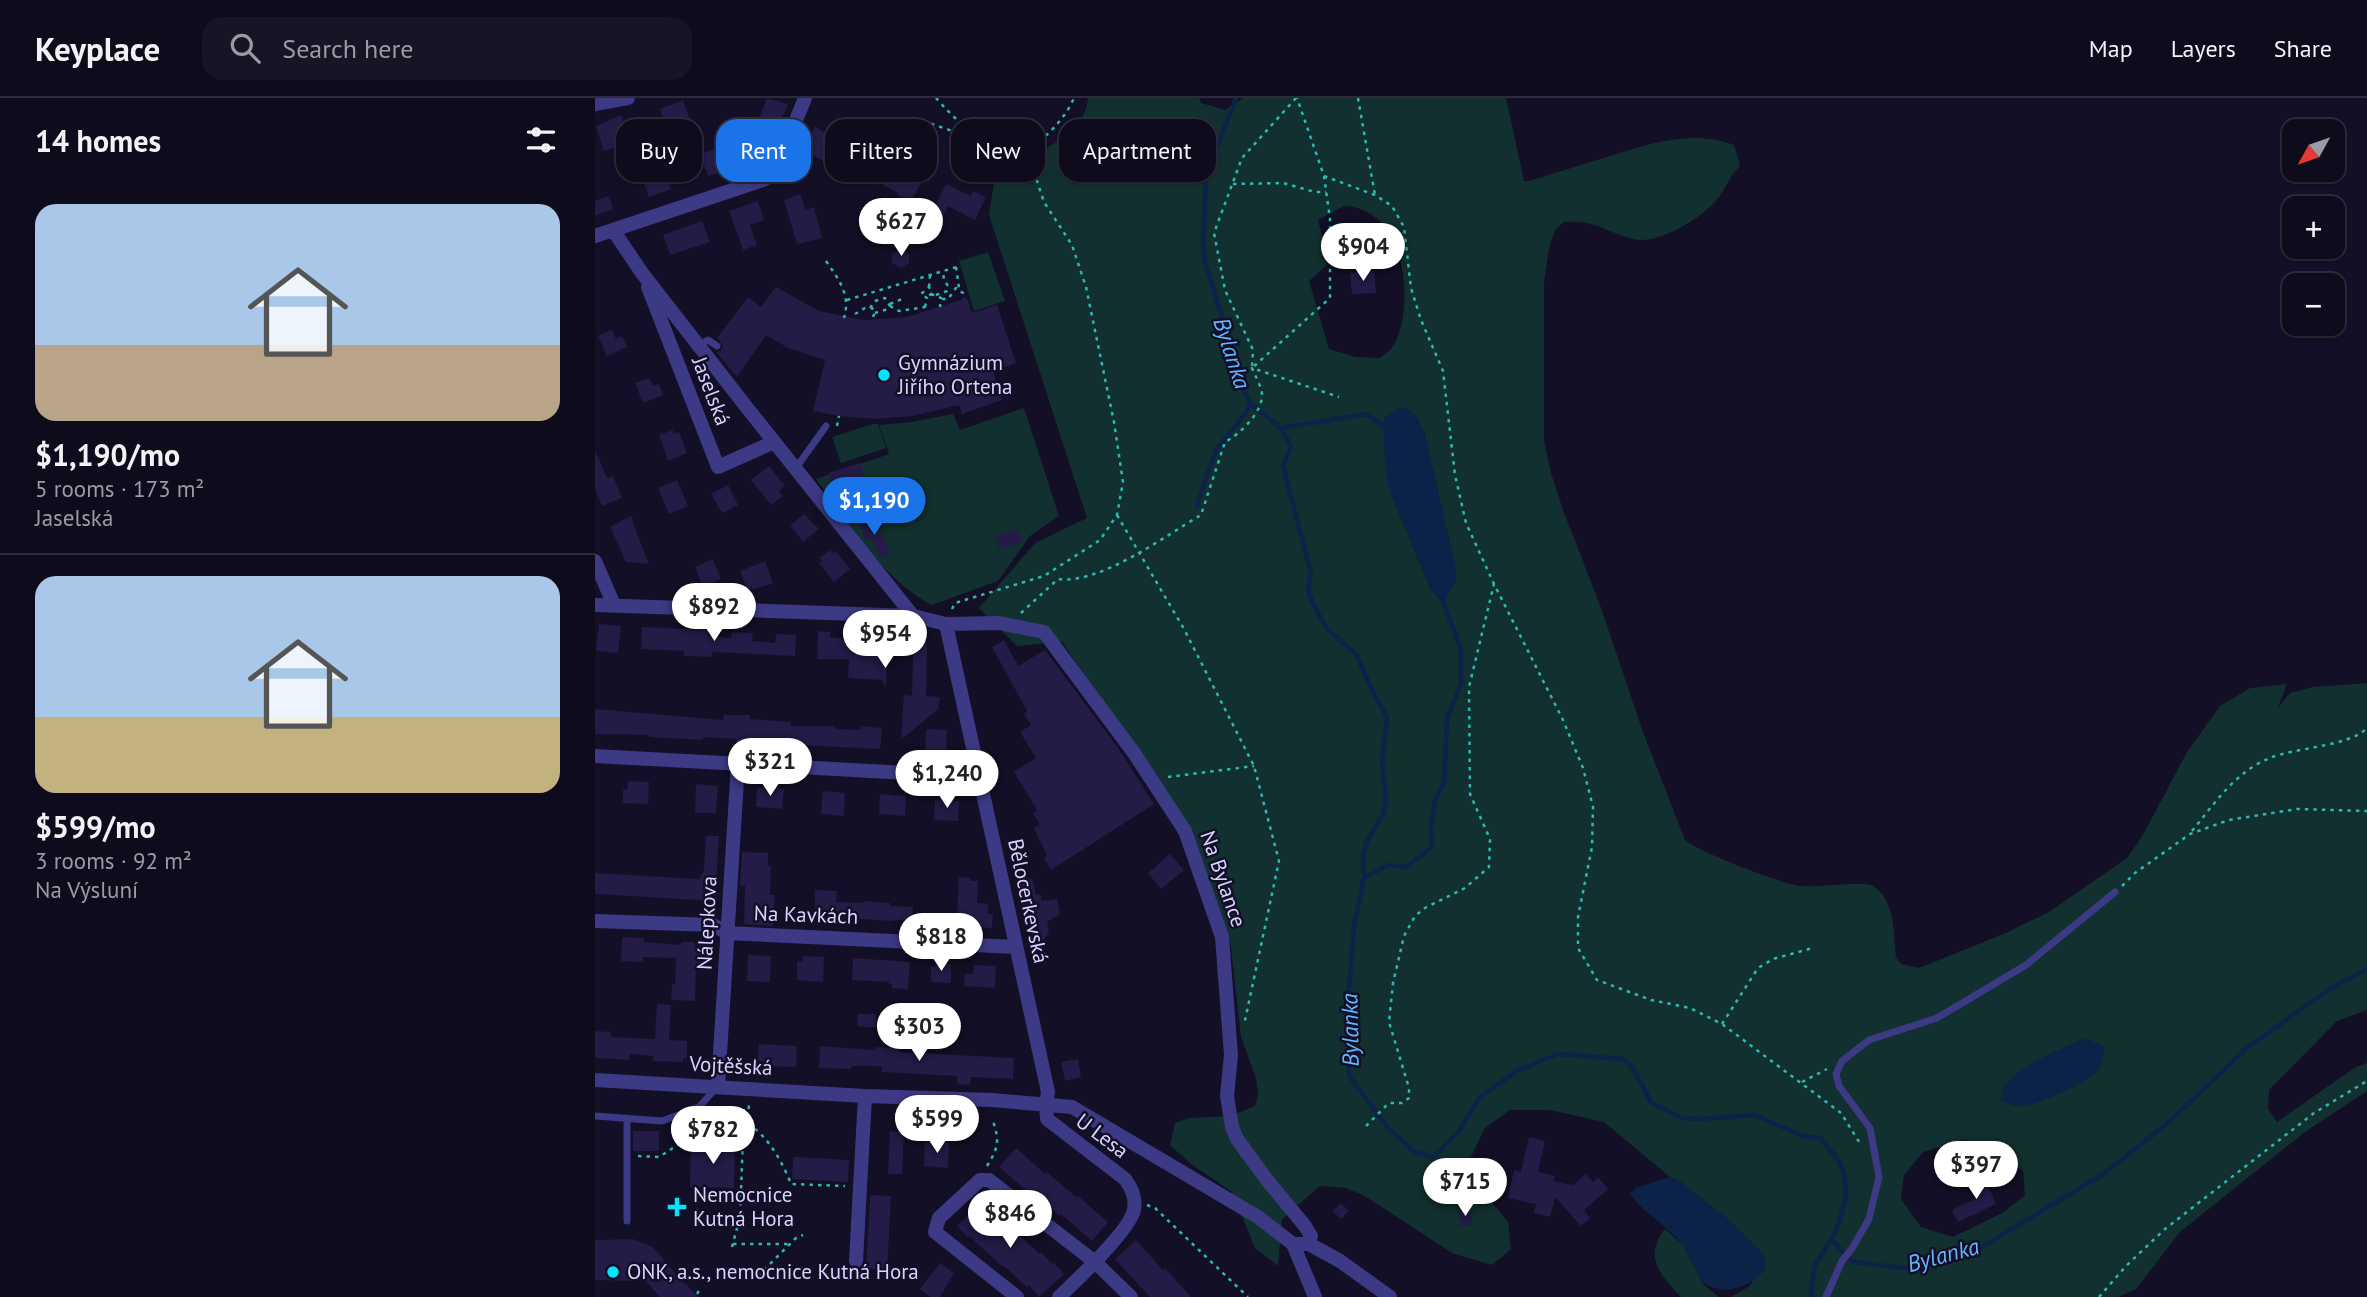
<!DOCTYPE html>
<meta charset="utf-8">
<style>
body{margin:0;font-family:"PT Sans",sans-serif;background:#171425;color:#f1f3f6;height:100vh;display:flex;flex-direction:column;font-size:26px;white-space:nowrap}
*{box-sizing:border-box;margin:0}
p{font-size:23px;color:#9b9ba3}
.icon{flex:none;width:38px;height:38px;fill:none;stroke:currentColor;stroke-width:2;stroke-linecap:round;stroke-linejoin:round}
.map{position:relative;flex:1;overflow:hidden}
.sheet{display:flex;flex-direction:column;background:#0e0b1c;width:595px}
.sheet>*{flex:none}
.hud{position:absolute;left:21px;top:21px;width:665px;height:63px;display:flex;gap:14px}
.needle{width:46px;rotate:230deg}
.tools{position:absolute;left:1687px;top:21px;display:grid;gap:14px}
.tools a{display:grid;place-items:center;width:63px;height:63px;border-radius:14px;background:#0e0b1c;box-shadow:0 2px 5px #0004,0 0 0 2px #2e2b3b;font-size:35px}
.price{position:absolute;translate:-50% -60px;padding:0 16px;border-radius:24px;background:#fff;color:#222;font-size:23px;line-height:46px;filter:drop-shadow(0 2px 4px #0008)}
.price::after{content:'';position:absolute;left:50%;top:42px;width:21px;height:16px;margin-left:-10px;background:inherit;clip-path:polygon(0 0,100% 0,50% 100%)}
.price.selected{background:#1a73e8;color:#fff}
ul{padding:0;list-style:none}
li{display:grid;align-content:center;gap:14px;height:371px;padding:0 35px}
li+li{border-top:2px solid #2e2b3b}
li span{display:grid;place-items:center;height:217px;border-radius:21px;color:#555}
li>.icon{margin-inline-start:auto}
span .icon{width:126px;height:126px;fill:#fffc;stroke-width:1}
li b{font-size:30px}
h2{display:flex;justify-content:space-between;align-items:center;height:84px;padding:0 35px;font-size:30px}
.tag{padding:0 24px;border-radius:21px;background:#0e0b1c;box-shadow:0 2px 5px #0004,0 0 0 2px #2e2b3b;font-size:24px;line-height:63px}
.tag.selected{background:#1a73e8;color:#fff}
header{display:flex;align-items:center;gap:42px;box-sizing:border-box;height:98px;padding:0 35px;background:#0e0b1c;border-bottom:2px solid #2e2b3b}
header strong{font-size:33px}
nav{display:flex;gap:38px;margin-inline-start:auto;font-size:24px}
.search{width:490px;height:63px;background:#171425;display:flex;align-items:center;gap:18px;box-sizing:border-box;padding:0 24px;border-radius:21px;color:#9b9ba3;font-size:26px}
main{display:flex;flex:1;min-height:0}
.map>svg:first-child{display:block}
</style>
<header>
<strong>Keyplace</strong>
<div class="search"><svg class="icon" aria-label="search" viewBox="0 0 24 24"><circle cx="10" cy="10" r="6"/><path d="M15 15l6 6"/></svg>Search here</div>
<nav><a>Map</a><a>Layers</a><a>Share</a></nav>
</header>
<main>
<section class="sheet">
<h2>14 homes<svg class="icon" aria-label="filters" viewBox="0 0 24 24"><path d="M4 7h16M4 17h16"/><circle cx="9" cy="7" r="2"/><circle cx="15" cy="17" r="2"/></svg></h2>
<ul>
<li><span style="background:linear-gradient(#a9c7e8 65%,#b9a48a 0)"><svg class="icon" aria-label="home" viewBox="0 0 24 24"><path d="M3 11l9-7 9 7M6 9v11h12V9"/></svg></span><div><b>$1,190/mo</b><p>5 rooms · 173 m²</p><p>Jaselská</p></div></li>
<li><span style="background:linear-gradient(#a9c7e8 65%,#c2b280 0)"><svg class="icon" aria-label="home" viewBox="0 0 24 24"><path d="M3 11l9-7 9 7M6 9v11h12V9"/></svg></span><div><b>$599/mo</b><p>3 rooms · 92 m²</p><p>Na Výsluní</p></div></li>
</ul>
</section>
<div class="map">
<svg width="1772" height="1199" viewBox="0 0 1772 1199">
<rect width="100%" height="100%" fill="#130f26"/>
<path fill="#12302f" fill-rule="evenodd" d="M493,0H604L606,5L630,12L648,0H911L929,83H934C960,75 986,67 1012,59C1054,46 1096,31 1139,47L1145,68C1134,78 1130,93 1120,104C1103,122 1063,147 1038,141C1009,134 1003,122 969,124L960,132L954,150L949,184V343L956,375L968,412L1005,507L1048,634L1090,742C1102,753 1189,787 1206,788C1230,790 1254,783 1277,787C1301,803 1298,833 1301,859L1306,866L1324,870L1411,835L1454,814L1532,760L1548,737L1592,654L1625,608L1655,590L1692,586L1683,609L1695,595L1718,589L1772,585V912L1742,923L1674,992L1673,1011L1682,1024L1759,970L1772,965V993L1710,1034L1585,1134L1541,1191L1523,1199H1136L1155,1188L1170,1158L1130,1119L1084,1083L1075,1079L1009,1024L955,1012H915L890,1030L875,1061L887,1092L913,1124L916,1151L897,1167L857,1155L770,1098L751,1090L725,1088L687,1121L683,1168L660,1150L637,1094L596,1066L575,1047L580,1025L594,1020L635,1018L660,1008L663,997L661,980L646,939L635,842L556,673L467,544L422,548L384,510L440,445L492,420L394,117L401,71C434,57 490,42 493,0ZM749,108C809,109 821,202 800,245C797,251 790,256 785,260L760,259L734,251L714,183L732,167L730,149L723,122ZM829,333L861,472V482L848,504L836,492L796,396ZM1368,1042L1403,1053L1428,1073L1430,1097L1409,1114L1358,1139L1326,1129L1306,1101L1309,1077L1328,1054Z
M393,154L410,203L379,213L364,163Z
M429,310L464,418L435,438L403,483L337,507C287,481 253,425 221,381L294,356L284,327L317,324L358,316L365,332Z
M278,326H283L291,350L246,365L237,339Z
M1070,1131L1088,1147L1108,1186L1124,1199H1086C1065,1177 1048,1159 1070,1131Z"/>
<path fill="#0c2248" d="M806,309C819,311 824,322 829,333L861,472V482L849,504L836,492L796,396L791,378L788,326L791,318Z
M1491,940L1509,949C1509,958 1507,968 1501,974C1489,986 1437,1011 1421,1008C1416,1007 1411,1004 1406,1002C1401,975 1471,949 1491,940Z
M1075,1079L1084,1083L1130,1119L1171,1158V1171C1153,1191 1127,1199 1106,1183C1100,1172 1096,1160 1089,1149C1076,1130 1050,1117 1035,1096L1040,1090Z"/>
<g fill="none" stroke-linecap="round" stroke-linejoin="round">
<path stroke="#0c2248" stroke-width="4.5" d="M641,0L611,78L608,146L610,164L631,233L639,274L655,305L686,330L696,348L688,368L716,475L713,494L722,513L732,531L761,556L778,594L792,619L787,665L791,703L788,716L771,745L768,761L769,780L759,829L754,892V978L793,1030L820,1054L839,1059L864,1033L885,999L922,973L963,956L1028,961L1034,965L1047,986L1056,1005L1088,1020L1105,1021L1160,1017L1208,1038L1225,1040C1231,1048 1241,1057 1245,1066C1257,1090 1247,1120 1236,1142L1259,1164L1308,1170L1382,1152L1510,1075L1573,1025L1653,949L1735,891L1772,871
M686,330L771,316L790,329
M602,407L621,352L651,315L655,305
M769,780L794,767L811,769L837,749L836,727L840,703L849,685L852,621L866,586V552L847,500
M1216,1199L1219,1169L1236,1142"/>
</g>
<path fill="#241b47" d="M172,0L193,6L182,31L163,23Z
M88,2L96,25L73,33L65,11Z
M26,17L36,44L9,53L1,28Z
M220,29L244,42L233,65L208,53Z
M128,48L135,71L113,78L105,56Z
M264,52L304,72L305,69L328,81L316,104L302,97L303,95L279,82L277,86L253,74Z
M68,68L76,91L54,99L46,76Z
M351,86L376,98L378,93L391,99L380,122L353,108L347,121L336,116Z
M205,96L211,112L219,109L227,140L202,146L189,102Z
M14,98L18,111L0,118V103Z
M163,103L169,122L155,127L162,147L148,152L134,113Z
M107,123L115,144L75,157L68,137Z
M305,151L314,156V165L306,170L297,165V156Z
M779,173L781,195L757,196L755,175Z
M181,189L224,213L269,222L312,219L372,200L377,215L402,207L421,265L398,273L407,302L367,316L364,307L317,318L280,321L244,318L218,313L230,262L193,250L171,237L142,279L121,254L125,253L128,248L122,240L153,199L166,209Z
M17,232L21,241L27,238L32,249L12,258L3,238Z
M54,280L58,288L64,286L68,297L48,305L40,285Z
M78,332L79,336L84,334L92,355L73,363L64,337Z
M0,352L12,380L18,378L27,400L7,408L0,391Z
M265,365L270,379L252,385L263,416L252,419L245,398L242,399L233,375Z
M174,368L190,388L184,393L188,398L176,407L156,382Z
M82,382L93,408L74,416L63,390Z
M133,387L143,407L127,415L116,396Z
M209,416L224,431L208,444L195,427Z
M274,417L281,439L288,436L295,457L285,460L277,440L270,442L263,421Z
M36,418L44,441L54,466L31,464L15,429Z
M424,431L428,444L404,451L400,438Z
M235,452L237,455L241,453L255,471L239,484L224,465L227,463L224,460Z
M118,461L126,481L108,489L100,469Z
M170,463L178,485L157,492L156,489L152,491L145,473Z
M4,526L26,528L23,555L1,553Z
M47,529L113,532V538L136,540L137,534L158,535L157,543L180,545L181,536L201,537L200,558L117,554V559L89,558V553L46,551Z
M223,533L236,534L235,539L244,540L332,543L331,598L345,599L343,611L306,642L309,597L317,598L318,556L292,555L291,590L287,582L253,580L254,561H222Z
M409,542L423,568L450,552L523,650L559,706L456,772L449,760L452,758L439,730L445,726L438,715L442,712L419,674L441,660L425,634L436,627L429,616L432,613L397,549Z
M0,611L128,622L129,617H155V621L196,624V628H240V631L265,632L266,628L287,630L285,651L141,644L142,641L108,639V642L54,639V637L0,636Z
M331,631L352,632L351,653L330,652Z
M33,683L54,684L53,706L28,705V692H32Z
M101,686L123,688L121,715H100Z
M162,689L189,691L187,711L161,709Z
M228,693L250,695L249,718L226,716Z
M285,696L311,698L310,718L284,716Z
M340,702L364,703L363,723L339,722Z
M111,738H124L120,803L0,796V775L104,781L109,773Z
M147,754L173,755V768H176L175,797H180L178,828L149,826L150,788L145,787Z
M575,756L589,772L566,791L553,775Z
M364,779L376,780L375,783H383L382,805L393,806V816H398L397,830L364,828L365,816H362Z
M437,780L441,797L445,796L447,803L462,801L465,816L452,824L454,834L448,843L438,837L434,820L431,821L422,783Z
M220,792L242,793L241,804L269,805V803L295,805V808L318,809L317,821L294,823L241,819L240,821L220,820Z
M27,839L49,840V844L86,847V844H99V847L109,848L108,868L101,867L100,903L76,902L77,885L80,886L81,860L48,859V864L26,863Z
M153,857L176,858L175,884L152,883Z
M208,858L229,859L228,884L202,882V864H208Z
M258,860L315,864L313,891L297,890V886H294V884L257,882Z
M341,865L356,866V885L336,884V868L341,869Z
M379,867L401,868L400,890L369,888L370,876H378Z
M62,906L76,907L74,942L92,943V960H88V964L58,963V958L35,956L34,962L0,960V933L16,934V939L60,941Z
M263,916H281V930L262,928Z
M164,946L202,948L201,969L167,968V963H163Z
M225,948L280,952V949L304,950V954L419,960L418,981L376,979L375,987L362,986V978L286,974L287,969L279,968H256V971L224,970Z
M483,961L486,979L470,983L466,964Z
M38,1033H64V1053H38Z
M295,1033L309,1034L307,1076H293Z
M934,1039L950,1043L943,1074L960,1078L958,1083L978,1087L991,1076L998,1084L1003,1079L1013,1091L989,1112L995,1120L986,1128L960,1099L955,1119L939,1115L941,1106L913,1100L919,1072L926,1074Z
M330,1044L354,1045L353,1070L329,1068Z
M96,1046L140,1047L139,1090L95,1089Z
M421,1050L450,1076L452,1074L481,1099L483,1098L513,1124L497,1143L466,1116L465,1118L435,1093L434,1095L404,1069Z
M1370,1055L1378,1077L1354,1085L1345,1063Z
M198,1059L254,1062L253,1084L197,1081Z
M1390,1080L1401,1106L1363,1124L1357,1112L1382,1100L1375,1086Z
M275,1097L296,1098L292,1172L271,1171Z
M386,1105L409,1126L410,1125L445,1156L446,1154L457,1166L458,1164L469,1176L444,1199L434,1187L432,1189L409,1168L408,1169L374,1138L372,1139L362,1128Z
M746,1105L754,1113L746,1121L738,1113Z
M874,1111L878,1126L867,1129L863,1114Z
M38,1141L58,1149L89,1186L90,1185L103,1199H65L37,1167L36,1183L0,1182V1142Z
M541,1142L568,1172L570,1170L596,1199H555L520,1161Z
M345,1165L359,1175L345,1199H335L325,1191Z"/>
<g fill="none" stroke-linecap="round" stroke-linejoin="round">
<path stroke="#2fb8b0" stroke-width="2.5" stroke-dasharray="3.5 5" stroke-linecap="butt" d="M341,0C356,17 390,52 413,56C427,59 436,51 446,42C460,30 472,16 479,0
M701,0L647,60L619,135L630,192L658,252L657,270L735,200V121L729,78L702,0
M763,0L780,97
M328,23L384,42
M729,78L780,97L797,108L809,129L816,190L826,222L848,273L860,377L871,425L899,486L968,622L988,670L998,709L997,749L983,819V850L1002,882L1056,902L1095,910L1127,926L1246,1015L1266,1047
M638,86L688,85L720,94H731
M231,163C244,182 256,197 249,220
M361,169L364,190
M334,189L335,177
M336,196L346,200L345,209
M341,197L352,193L353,188L349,182L348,173
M347,201H353L361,190L368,195L369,201
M252,202L365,168
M295,206L307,201
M295,208L304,213L330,209L332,213
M330,209L332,200L326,196L334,189L337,195L332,200
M275,210L280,203L290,200L295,208L293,211L280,215
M260,216L270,210H277L280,215L276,222
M242,328L244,318
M522,417L589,531L659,668L684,763L649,927
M357,511L360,505L449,478L505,442L522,417L528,384L519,324L491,189L477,147L449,104L442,83L426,56
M426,515L463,481C504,487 570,438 606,417L630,344C645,336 667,315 667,297C667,289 660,278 657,270L744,299
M573,679L659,668
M1597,733C1620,705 1640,674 1675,660C1698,650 1756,648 1772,630
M1527,788L1540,775L1595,736L1634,722L1702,711L1772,713
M1127,926L1163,870L1178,861L1218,850
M1207,984L1232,971
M148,1023H153L154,1004
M148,1023L149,1006
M153,1026C173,1038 188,1065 196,1086L250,1088
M771,1028L794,1005H807L814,1000V990L794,924L798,885L809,838L820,818L830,810L870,790L894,769L895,741L875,696L874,589L899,486
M43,1058L64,1059L95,1039L148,1040L153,1023
M392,1068C403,1050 405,1044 398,1023
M552,1107L560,1110L653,1199
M138,1146H195
M137,1149L145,1119L148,1040
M163,1178L201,1140L208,1137
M102,1196L105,1191
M1504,1199L1531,1168L1570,1131L1719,1015L1772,983"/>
<path stroke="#3d3a85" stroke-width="7" d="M104,247L113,242L122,248
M201,370L231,328
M0,1018L67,1023L104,1009L121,990
M32,1123V1021
M1231,1199L1247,1163L1256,1152L1274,1121L1284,1079L1275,1030L1244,988L1241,976L1247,963L1274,942L1342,920L1431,867L1520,794"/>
<path stroke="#3d3a85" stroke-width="14" d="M0,6L33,0
M18,132L47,175L153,311L318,518
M0,138L168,82L179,76L210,0
M53,189L123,369L179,344
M0,463L19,507
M0,507L318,518L351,526L404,525L449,534L539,655L590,733L627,839L636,957L632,998L637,1029L642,1041L672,1082L710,1128L716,1138L714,1146
M351,526L453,994L451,1008L452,1021L530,1081C537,1091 541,1099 539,1112C535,1132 481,1183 464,1199
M0,658L385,679
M0,823L118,827L132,835L421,849
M0,982L270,998L397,1002L477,1009L663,1119L698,1146H714
M123,988L143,665
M698,1146L720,1199
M714,1146L745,1163L795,1199
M261,1163L270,998
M422,1199L340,1134L344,1120L385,1082H394L500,1164L536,1199"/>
</g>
<g fill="#00e5ff" stroke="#130f26" stroke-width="2.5">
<circle cx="289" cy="277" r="7"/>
<path d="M78.5 1098.5h7v7h7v7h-7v7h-7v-7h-7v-7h7z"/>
<circle cx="18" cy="1174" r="7"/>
</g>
<g text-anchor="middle" stroke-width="5" stroke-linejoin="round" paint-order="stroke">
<g font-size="21" fill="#d9d4ff" stroke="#130f26" text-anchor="start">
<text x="303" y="272">Gymnázium<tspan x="303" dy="24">Jiřího Ortena</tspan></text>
<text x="98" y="1104">Nemocnice<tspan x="98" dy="24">Kutná Hora</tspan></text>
<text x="32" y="1181">ONK, a.s., nemocnice Kutná Hora</text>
</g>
<g font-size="21" fill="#d9d4ff" stroke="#130f26">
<text transform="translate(116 293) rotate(69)" y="7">Jaselská</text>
<text transform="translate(628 781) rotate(71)" y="7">Na Bylance</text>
<text transform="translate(433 803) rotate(78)" y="7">Bělocerkevská</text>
<text transform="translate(211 817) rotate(2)" y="7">Na Kavkách</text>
<text transform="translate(112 825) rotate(-87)" y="7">Nálepkova</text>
<text transform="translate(136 968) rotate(3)" y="7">Vojtěšská</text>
<text transform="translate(507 1038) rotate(37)" y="7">U Lesa</text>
</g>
<g font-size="23" font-style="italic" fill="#62b6ff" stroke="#130f26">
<text transform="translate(637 255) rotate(72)" y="8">Bylanka</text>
<text transform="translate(755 932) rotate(-91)" y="8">Bylanka</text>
<text transform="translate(1348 1157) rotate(-15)" y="8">Bylanka</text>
</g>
</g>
</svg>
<div class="tools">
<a><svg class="needle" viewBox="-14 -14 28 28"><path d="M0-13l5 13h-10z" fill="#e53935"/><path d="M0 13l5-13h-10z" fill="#9b9ba3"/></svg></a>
<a>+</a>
<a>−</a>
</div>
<b class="price" style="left:306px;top:160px">$627</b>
<b class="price" style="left:768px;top:185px">$904</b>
<b class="price selected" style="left:279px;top:439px">$1,190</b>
<b class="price" style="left:119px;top:545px">$892</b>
<b class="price" style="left:290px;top:572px">$954</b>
<b class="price" style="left:175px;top:700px">$321</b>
<b class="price" style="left:352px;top:712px">$1,240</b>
<b class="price" style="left:346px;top:875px">$818</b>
<b class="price" style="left:324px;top:965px">$303</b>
<b class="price" style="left:342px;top:1057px">$599</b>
<b class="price" style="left:118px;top:1068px">$782</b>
<b class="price" style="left:1381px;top:1103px">$397</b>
<b class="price" style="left:870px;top:1120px">$715</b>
<b class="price" style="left:415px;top:1152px">$846</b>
<div class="hud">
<a class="tag">Buy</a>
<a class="tag selected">Rent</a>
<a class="tag">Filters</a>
<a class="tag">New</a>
<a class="tag">Apartment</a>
</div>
</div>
</main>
